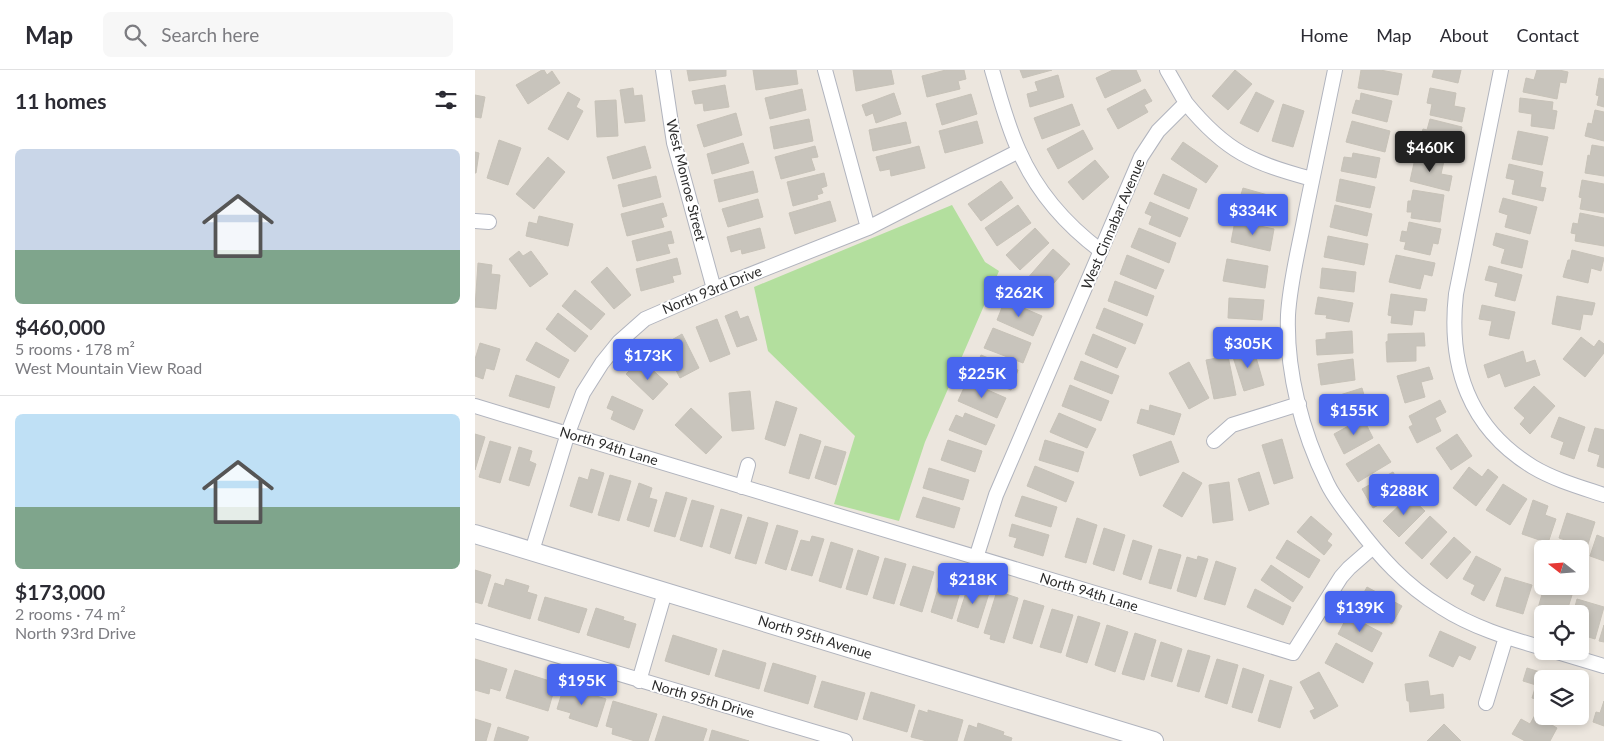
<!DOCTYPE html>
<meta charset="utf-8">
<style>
body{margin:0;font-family:Lato,sans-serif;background:#f7f7f7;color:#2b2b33;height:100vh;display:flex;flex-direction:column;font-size:19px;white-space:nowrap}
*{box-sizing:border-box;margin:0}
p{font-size:16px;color:#7c7c81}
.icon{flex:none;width:28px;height:28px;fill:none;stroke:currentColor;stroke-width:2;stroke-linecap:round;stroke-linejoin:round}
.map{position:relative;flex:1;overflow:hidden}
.details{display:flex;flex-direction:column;background:#fff;width:475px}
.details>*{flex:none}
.needle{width:32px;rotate:287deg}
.tools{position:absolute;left:1059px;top:470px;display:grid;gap:10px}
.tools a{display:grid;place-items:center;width:55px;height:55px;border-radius:8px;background:#fff;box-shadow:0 2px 8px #0003;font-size:25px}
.price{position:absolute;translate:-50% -42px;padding:0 11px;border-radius:5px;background:#4866ef;color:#fff;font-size:16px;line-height:32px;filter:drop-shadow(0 1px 2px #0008)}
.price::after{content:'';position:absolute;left:50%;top:30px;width:15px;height:11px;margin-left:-8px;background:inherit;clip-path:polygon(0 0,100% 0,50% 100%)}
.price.selected{background:#222;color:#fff}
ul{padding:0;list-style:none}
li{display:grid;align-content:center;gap:10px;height:265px;padding:0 15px}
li+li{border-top:1px solid #e1e1e2}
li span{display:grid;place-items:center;height:155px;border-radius:8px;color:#555}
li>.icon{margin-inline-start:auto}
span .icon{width:90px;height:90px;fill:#fffc;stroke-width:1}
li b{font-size:21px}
h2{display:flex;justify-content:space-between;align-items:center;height:60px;padding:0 15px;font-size:21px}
header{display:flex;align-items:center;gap:30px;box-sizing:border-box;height:70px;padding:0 25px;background:#fff;border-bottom:1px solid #e1e1e2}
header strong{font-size:24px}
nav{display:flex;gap:28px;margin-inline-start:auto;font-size:18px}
.search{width:350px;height:45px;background:#f7f7f7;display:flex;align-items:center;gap:12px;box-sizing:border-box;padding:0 18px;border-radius:8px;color:#7c7c81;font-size:19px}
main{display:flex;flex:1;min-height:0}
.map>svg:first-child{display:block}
</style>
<header>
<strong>Map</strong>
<div class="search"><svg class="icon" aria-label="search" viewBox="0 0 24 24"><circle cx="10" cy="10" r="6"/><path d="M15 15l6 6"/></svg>Search here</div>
<nav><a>Home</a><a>Map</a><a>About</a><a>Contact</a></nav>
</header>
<main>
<section class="details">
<h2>11 homes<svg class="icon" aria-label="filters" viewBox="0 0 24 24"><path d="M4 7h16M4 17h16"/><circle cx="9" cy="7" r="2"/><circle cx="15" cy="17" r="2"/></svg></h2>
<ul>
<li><span style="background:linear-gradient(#c9d6e8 65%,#7fa58c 0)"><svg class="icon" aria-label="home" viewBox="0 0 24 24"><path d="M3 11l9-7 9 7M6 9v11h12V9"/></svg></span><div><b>$460,000</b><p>5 rooms · 178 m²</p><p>West Mountain View Road</p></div></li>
<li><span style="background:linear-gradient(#bfe0f5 60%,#7fa58c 0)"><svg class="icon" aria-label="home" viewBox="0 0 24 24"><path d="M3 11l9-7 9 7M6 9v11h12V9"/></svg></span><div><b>$173,000</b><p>2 rooms · 74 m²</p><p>North 93rd Drive</p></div></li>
</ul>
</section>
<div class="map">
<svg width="1129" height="671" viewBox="0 0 1129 671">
<rect width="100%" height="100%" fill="#ece6de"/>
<path fill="#b3df9e" d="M477,135L510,192L524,201L450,372L424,451L359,434L380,366L293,281L279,217Z"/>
<path fill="#c8c4bc" stroke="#c7c2b8" d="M67,0H69L72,5L77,1L85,13L53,34L41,15Z
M212,0H251V6L214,11Z
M278,0H321L323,14L281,20Z
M378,0H416L419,14L381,21Z
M471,0H489L491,9L483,11L485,19L452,27L447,6Z
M545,0H577L548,8Z
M638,0H661L666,11L630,28L621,8Z
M760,0L777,14L753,40L737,26Z
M886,0H905L927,4L923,25L883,18Z
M959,0H986L983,13L957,7Z
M1062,0H1084L1093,2L1091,13L1085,12L1082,29L1048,22L1051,8L1059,10Z
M583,5L589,27L555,37L552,24L563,21L560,12Z
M1124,8L1129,9V37L1122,35L1124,26L1121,25Z
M250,15L254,37L229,41L228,33L220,34L217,21Z
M158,18L159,26L167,25L170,51L150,53L145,20Z
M955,18L981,23L979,36L990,38L987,52L955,45L957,34L952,33Z
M327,19L331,40L295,49L290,28Z
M670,19L677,31L669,35L673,42L643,59L632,39Z
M93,22L105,29L101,37L108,41L93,70L73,59Z
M781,22L799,31L783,62L765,53Z
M419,23L426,44L401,53L398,43L391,46L387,35Z
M886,23L917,31L912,52L877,43L881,30L885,31Z
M496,24L502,44L467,55L461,34Z
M0,25L10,27L6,48L0,47Z
M1045,28L1078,32L1077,40L1082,41L1079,59L1056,56L1057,44L1044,42Z
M141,30L143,66L122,67L120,31Z
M597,34L605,55L567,69L559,48Z
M808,34L829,41L818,77L797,71Z
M1120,40L1129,42V71L1110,66L1113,53L1117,54Z
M261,43L267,65L229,77L222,55Z
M334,49L338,71L299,79L295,57Z
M955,49L987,57L983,73L977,71L974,83L949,77L950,70L945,69L948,59L952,60Z
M502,51L508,73L470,83L464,61Z
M877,51L915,61L910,82L871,72Z
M431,52L436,73L398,81L394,60Z
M608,60L618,79L583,99L572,79Z
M1043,61L1073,67L1067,95L1037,89Z
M24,70L46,78L33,115L12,108Z
M708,72L743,96L731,113L696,89Z
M268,73L274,93L237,104L232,84Z
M1117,75L1129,77V106L1110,103L1113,85L1115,86Z
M170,76L176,98L138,109L132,87Z
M340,76L343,87L336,88L340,100L306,109L300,87Z
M444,76L450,98L416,106L415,99L405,101L401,87Z
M0,82L4,83L1,103H0Z
M878,83L905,88L901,108L866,101L869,87L877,88Z
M941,84L969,91L966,104L977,106L974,121L935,111Z
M73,87L90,102L59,139L41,124Z
M620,90L634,107L608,130L593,112Z
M1034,94L1068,102L1065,117L1071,118L1068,131L1037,124L1040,110L1031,108Z
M278,101L283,122L244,132L239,110Z
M349,103L352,116L346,118L348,123L342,125L343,129L318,136L312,112Z
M688,104L722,119L714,139L679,124Z
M181,106L186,127L148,137L143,115Z
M865,109L900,117L895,138L861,131Z
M1107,110L1129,114V143L1105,139L1107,128L1104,127Z
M526,111L538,128L506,151L493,134Z
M768,118L807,129L801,149L762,138Z
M938,120L969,125L965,152L936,148L937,142H932L933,131H936Z
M1028,128L1062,137L1055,164L1030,157L1033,145L1024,142Z
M283,129L288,147L253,157L247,139Z
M355,131L361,151L320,164L314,143Z
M675,132L713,148L705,167L674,154L677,146L670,143Z
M188,133L192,146L186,148L189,157L152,166L146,144Z
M543,135L556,153L522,176L510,158Z
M860,135L897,144L892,166L855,157Z
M1105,143L1129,148V176L1100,171L1101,164L1096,163L1098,153L1103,154Z
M64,146L98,154L93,176L51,166L54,152L62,154Z
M760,151L799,159L795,181L756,172Z
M934,152L966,159L963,174L958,173L955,185L929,179L931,172L925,171L927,161L932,162Z
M285,158L290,178L267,184L266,179L256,182L252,167Z
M560,158L574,173L545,200L531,185Z
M664,158L701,173L694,193L656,177Z
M196,161L199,173L192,174L195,183L162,191L157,171Z
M1021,163L1053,171L1047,198L1026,193L1030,179L1018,175Z
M853,166L893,174L889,195L849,187Z
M578,179L595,194L569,225L551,210Z
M1097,180L1129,188L1126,201L1116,198L1113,213L1088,207L1093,190H1095Z
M44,181L48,186L56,181L73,204L55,217L34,189Z
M652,185L689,200L681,219L645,204Z
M921,185L960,193L957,206L949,204L945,219L914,212Z
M202,188L206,204L197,206L199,212L166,221L161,199Z
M752,189L793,196L790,218L748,211Z
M3,193L17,195L16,204L25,205L21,239L0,237Z
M1014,196L1047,205L1040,231L1020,226L1023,213L1010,210Z
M132,197L156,225L139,239L116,212Z
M847,198L881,202L879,222L845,218Z
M640,211L679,226L672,246L633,231Z
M100,220L130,244L116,260L87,236Z
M916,224L952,229L950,241L939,240L937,255L916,253L917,246L913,245Z
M1082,226L1120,233L1117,245L1108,244L1105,260L1077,254Z
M843,227L878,233L874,252L851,248L852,245L840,244Z
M754,228L789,230L787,250L753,248Z
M530,230L567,246L558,266L522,250Z
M1007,235L1040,242L1034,269L1014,265L1017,251L1004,249Z
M629,238L668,254L660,274L621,258Z
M262,241L265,249L273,246L282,270L262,277L250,246Z
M83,243L113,266L100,282L71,259Z
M242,249L255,284L235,292L221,257Z
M518,258L556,273L548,293L509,278Z
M877,261L878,283L842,285L841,270L851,269V263Z
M949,263L950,276H941V291L912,292L911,272L913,271V264Z
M207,264L224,298L205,308L188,275Z
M618,264L651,278L642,298L610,284Z
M1106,267L1119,277L1124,270L1129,274V283L1110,307L1088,289Z
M61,272L94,290L84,308L51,290Z
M5,273L25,279L19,300L11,298L8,309L0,306V289Z
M778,277L789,315L769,321L757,284Z
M1048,281L1051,293L1060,290L1065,305L1030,317L1025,303L1013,308L1009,295Z
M506,285L543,300L536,320L498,305Z
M753,286L761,325L739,329L731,290Z
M878,289L880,310L846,315L843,294Z
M606,291L644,306L637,324L599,309Z
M714,292L734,328L714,339L694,303Z
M160,295L166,301L172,295L193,314L178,330L151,304Z
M954,297L958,309L946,312L950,327L930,333L922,306Z
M41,305L80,317L74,338L34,326Z
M492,311L531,328L522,348L483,331Z
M595,315L634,331L626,351L587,336Z
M1059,316L1080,336L1055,364L1045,354L1050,348L1039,338Z
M887,318L893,339L855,351L849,330Z
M275,321L279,359L257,361L254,323Z
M137,326L168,340L159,360L136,349L139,341L132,338Z
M965,330L971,342L960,348L966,361L942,373L934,357L938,355L934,346Z
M301,331L322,338L310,376L290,369Z
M675,335L706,344L699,365L662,353L666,339L674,341Z
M216,338L247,367L231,384L200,355Z
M490,343L520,355L511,375L474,360L481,345L488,348Z
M584,343L621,359L612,378L575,362Z
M1084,347L1110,357L1099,389L1085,384L1089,372L1076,367Z
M888,348L898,368L869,384L859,364Z
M1120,358L1129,360V398L1122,396L1125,385L1113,381Z
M0,364L10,367L0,400Z
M325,364L346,371L334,409L314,403Z
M982,364L997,386L976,400L961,378Z
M807,369L818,408L799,414L787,375Z
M473,370L507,381L500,402L466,390Z
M570,370L609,382L603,402L564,390Z
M15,371L36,377L25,413L4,407Z
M696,371L704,392L665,406L658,385Z
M904,374L916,392L883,412L871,394Z
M350,376L371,382L361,415L340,408Z
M44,377L57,381L54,391L61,394L54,416L34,410Z
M560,396L599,412L591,432L552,416Z
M994,397L1007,407L1013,399L1023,407L1001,436L978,418Z
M454,398L494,410L488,430L448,418Z
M116,399L129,403L117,443L95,436L104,407L113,410Z
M708,402L727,413L707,447L688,436Z
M784,402L794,434L774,441L763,409Z
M918,402L929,421L898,438L887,419Z
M135,405L156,411L144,451L123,445Z
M754,412L758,450L738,453L734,415Z
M164,413L177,418L174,428L182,430L174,457L152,450Z
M1028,414L1052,429L1035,455L1011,440Z
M191,422L212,428L200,467L179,461Z
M547,426L582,437L576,457L540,446Z
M934,426L950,441L924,467L908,451Z
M448,427L485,438L479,458L441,447Z
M217,430L239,436L227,477L205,470Z
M1058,430L1073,436L1070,445L1081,449L1073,473L1047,464Z
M246,439L267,445L255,484L235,477Z
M1092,443L1120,452L1112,477L1084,468Z
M836,446L857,464L852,471L857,475L849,485L822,462Z
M955,446L972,462L947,489L930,473Z
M273,447L293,453L281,494L260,488Z
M602,448L622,455L611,493L590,487Z
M537,454L574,465L568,486L539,477L542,468L534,466Z
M302,455L323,461L311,500L290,493Z
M629,458L650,465L639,501L618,494Z
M1122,465L1129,468V491L1115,486Z
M337,466L349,469L337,506L316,500L326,470L335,472Z
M979,467L996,482L972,509L955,494Z
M658,470L677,476L666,510L648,504Z
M812,470L845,490L834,508L801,488Z
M356,472L378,479L366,518L344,511Z
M684,479L706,485L696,519L674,513Z
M383,480L404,487L392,525L371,519Z
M723,486L733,489L721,527L702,521L712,487L722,490Z
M1001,486L1026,499L1009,531L996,524L1000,515L988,509Z
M410,488L431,494L419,534L398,528Z
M741,491L761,498L750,535L729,529Z
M796,495L828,517L818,532L786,510Z
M438,496L459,502L447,542L425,535Z
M0,500L16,505L7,534L0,532Z
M467,505L488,512L477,549L456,542Z
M1030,507L1057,515L1048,544L1021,536Z
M31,509L54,516L52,522L62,525L55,549L13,536L20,513L29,516Z
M494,513L515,520L503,558L482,551Z
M892,517L927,536L917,554L882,535Z
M1069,517L1097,525L1091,544H1068L1062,542Z
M780,519L816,537L808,555L772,537Z
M522,521L543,528L529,573L515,569L516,565L509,563Z
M70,527L112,539L104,563L63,550Z
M1102,529L1129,537L1120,569L1107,565L1110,555L1105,553V544H1098Z
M549,530L569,536L557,574L538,568Z
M121,538L149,547L148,550L161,554L154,578L112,565Z
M577,539L598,545L586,583L565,577Z
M873,545L907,563L897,582L863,564Z
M603,546L625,553L612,593L591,586Z
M632,555L653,562L640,602L620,595Z
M1129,555V572L1124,571Z
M965,561L1001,577L995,590L984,585L978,597L954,586Z
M660,563L681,570L669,610L647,604Z
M198,565L242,579L234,605L190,591Z
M686,572L707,579L697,612L676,606Z
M861,573L898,593L888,613L850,593Z
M248,580L291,593L284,619L240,606Z
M713,580L735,586L724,622L702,616Z
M0,589L32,599L25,621L15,618L14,624L0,620Z
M742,589L763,595L752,634L730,627Z
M298,593L341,606L333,634L289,621Z
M768,598L789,605L777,643L757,637Z
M1052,598L1088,609H1068V631L1057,628L1061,615L1048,611Z
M40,600L81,613L73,641L31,628Z
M844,602L863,636L839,649L835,641L840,639L825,612Z
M795,610L817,617L805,658L783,651Z
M347,611L390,623L382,650L339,637Z
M953,611L955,626L968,624L969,638L935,642L934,631H932L930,614Z
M89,616L131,629L122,657L94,648L96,643L82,639Z
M396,622L440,635L432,662L388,649Z
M138,631L182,644L173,671H160L137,664L138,658L131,656Z
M1129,631V656L1118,652L1121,642L1125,643Z
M444,640L453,643V640L488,650L482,671H452L436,667Z
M1060,645L1082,658L1075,671H1050L1037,664L1046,649L1055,654Z
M188,646L232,659L228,671H180Z
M0,649L16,654L11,671H0Z
M503,653L529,662L528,665L537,668L536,671H489L494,655L502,658Z
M969,654L986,671H952Z
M23,657L54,667L52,671H19Z
M237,660L274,671H234Z"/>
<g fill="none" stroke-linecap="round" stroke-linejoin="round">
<g stroke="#b1b4be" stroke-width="16">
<path id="minor" d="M188,0L199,73L239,219
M350,0L393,158
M517,0C525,27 532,55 544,81C562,122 590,154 626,181
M860,0C850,48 840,96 830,145C824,178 815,211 813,245C811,302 827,362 852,413C859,428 870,441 880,454C905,487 930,515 966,537C997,557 1033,568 1068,578
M1026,0L981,224C973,296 994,358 1058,397C1080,410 1105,417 1129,425
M711,33C751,82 778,93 837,109
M0,151L14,152
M0,336L818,583L866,507L874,498L898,477
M739,371L757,355L824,334
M267,417L273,395
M57,481L93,363L108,323L127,293L144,272L170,249L239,219L393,158L544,81
M501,488L521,425L666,87L683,61L711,33L692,0
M0,561L370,671
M1079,581L1129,596
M164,611L190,522
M1011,633L1031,567"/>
</g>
<g stroke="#b1b4be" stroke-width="20">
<path id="tertiary" d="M0,464L679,671"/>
</g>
<use href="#minor" stroke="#fff" stroke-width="14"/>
<use href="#tertiary" stroke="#fff" stroke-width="18"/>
</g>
<g text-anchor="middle" stroke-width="4" stroke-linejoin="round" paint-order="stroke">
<g font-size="14" fill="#2b2b2b" stroke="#fff">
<text transform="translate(211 110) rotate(76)" y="5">West Monroe Street</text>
<text transform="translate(638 154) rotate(-67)" y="5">West Cinnabar Avenue</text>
<text transform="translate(237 220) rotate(-22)" y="5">North 93rd Drive</text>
<text transform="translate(134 376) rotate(17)" y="5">North 94th Lane</text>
<text transform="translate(614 522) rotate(17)" y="5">North 94th Lane</text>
<text transform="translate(340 567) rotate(17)" y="5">North 95th Avenue</text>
<text transform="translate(228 629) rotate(16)" y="5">North 95th Drive</text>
</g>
</g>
</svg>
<div class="tools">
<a><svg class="needle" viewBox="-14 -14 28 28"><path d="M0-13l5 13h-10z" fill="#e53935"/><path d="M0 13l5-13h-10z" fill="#7c7c81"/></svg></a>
<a><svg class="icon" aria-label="locate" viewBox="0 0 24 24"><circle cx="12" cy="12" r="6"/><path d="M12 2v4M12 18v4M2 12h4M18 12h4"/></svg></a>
<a><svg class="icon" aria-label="layers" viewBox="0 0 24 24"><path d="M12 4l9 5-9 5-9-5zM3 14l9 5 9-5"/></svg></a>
</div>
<b class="price selected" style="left:955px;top:103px">$460K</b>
<b class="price" style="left:778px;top:166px">$334K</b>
<b class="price" style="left:544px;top:248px">$262K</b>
<b class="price" style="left:773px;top:299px">$305K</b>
<b class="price" style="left:173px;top:311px">$173K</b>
<b class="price" style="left:507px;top:329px">$225K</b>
<b class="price" style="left:879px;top:366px">$155K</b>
<b class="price" style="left:929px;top:446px">$288K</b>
<b class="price" style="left:498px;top:535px">$218K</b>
<b class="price" style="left:885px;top:563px">$139K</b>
<b class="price" style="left:107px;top:636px">$195K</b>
</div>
</main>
